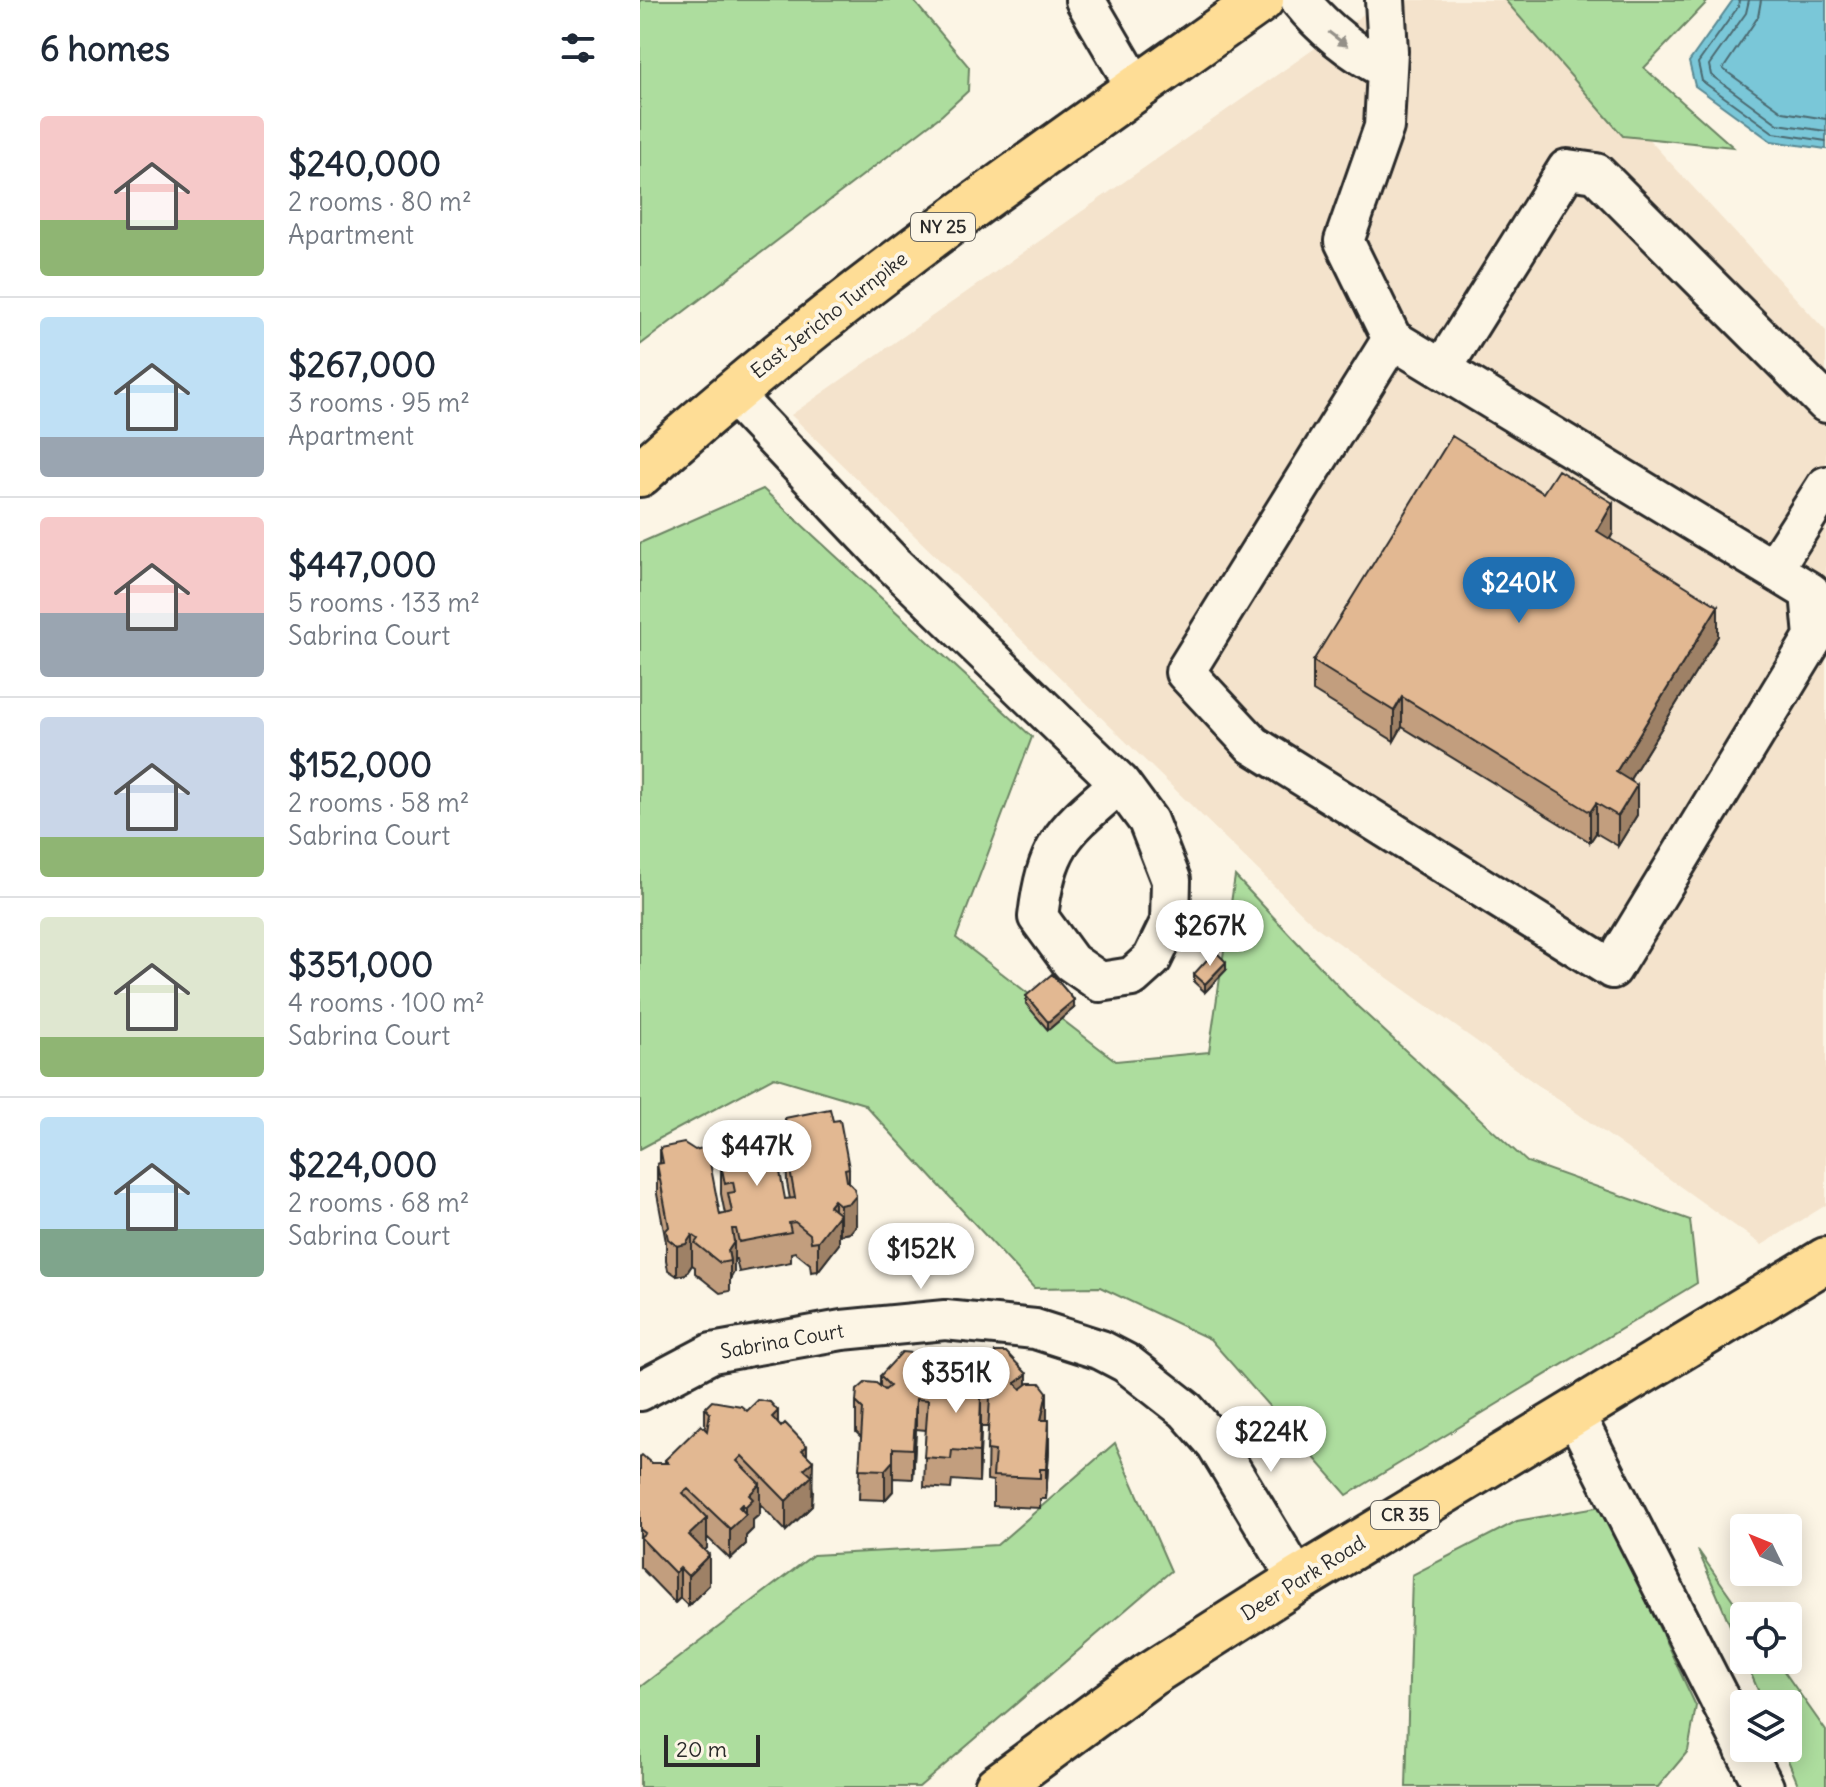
<!DOCTYPE html>
<meta charset="utf-8">
<style>
body{margin:0;font-family:Delius,sans-serif;background:#f6f6f7;color:#1f2937;height:100vh;display:flex;flex-direction:column;font-size:30px;white-space:nowrap}
*{box-sizing:border-box;margin:0}
p{font-size:26px;color:#747a83}
.icon{flex:none;width:44px;height:44px;fill:none;stroke:currentColor;stroke-width:2;stroke-linecap:round;stroke-linejoin:round}
.map{position:relative;flex:1;overflow:hidden}
.panel{display:flex;flex-direction:column;background:#fff;width:640px}
.panel>*{flex:none}
.needle{width:52px;rotate:313deg}
.buttons{position:absolute;left:1090px;top:1514px;display:grid;gap:16px}
.buttons a{display:grid;place-items:center;width:72px;height:72px;border-radius:8px;background:#fff;box-shadow:0 4px 20px #0003;font-size:40px}
.scale{position:absolute;left:24px;bottom:20px;width:96px;box-sizing:border-box;padding-left:8px;border:4px solid #2b2b2b;border-top:0;font-size:22px;line-height:28px;white-space:nowrap;color:#2b2b2b;-webkit-text-stroke:6px #fcf5e5;paint-order:stroke}
.price{position:absolute;translate:-50% -68px;padding:0 18px;border-radius:28px;background:#fff;color:#222;font-size:26px;line-height:52px;filter:drop-shadow(0 2px 4px #0008)}
.price::after{content:'';position:absolute;left:50%;top:48px;width:24px;height:18px;margin-left:-12px;background:inherit;clip-path:polygon(0 0,100% 0,50% 100%)}
.price.active{background:#1f6fb2;color:#fff}
ul{padding:0;list-style:none}
li{display:flex;align-items:center;gap:24px;height:200px;padding:0 40px}
li+li{border-top:2px solid #e0e1e3}
li span{display:grid;place-items:center;flex:none;width:224px;height:160px;border-radius:8px;color:#555}
li>.icon{margin-inline-start:auto}
span .icon{width:96px;height:96px;fill:#fffc;stroke-width:1}
li b{font-size:34px}
h2{display:flex;justify-content:space-between;align-items:center;height:96px;padding:0 40px;font-size:34px}
main{display:flex;flex:1;min-height:0}
.map>svg:first-child{display:block}
</style>
<main>
<section class="panel">
<h2>6 homes<svg class="icon" aria-label="filters" viewBox="0 0 24 24"><path d="M4 7h16M4 17h16"/><circle cx="9" cy="7" r="2"/><circle cx="15" cy="17" r="2"/></svg></h2>
<ul>
<li><span style="background:linear-gradient(#f6c9c9 65%,#8fb573 0)"><svg class="icon" aria-label="home" viewBox="0 0 24 24"><path d="M3 11l9-7 9 7M6 9v11h12V9"/></svg></span><div><b>$240,000</b><p>2 rooms · 80 m²</p><p>Apartment</p></div></li>
<li><span style="background:linear-gradient(#bfe0f5 75%,#9aa5b1 0)"><svg class="icon" aria-label="home" viewBox="0 0 24 24"><path d="M3 11l9-7 9 7M6 9v11h12V9"/></svg></span><div><b>$267,000</b><p>3 rooms · 95 m²</p><p>Apartment</p></div></li>
<li><span style="background:linear-gradient(#f6c9c9 60%,#9aa5b1 0)"><svg class="icon" aria-label="home" viewBox="0 0 24 24"><path d="M3 11l9-7 9 7M6 9v11h12V9"/></svg></span><div><b>$447,000</b><p>5 rooms · 133 m²</p><p>Sabrina Court</p></div></li>
<li><span style="background:linear-gradient(#c9d6e8 75%,#8fb573 0)"><svg class="icon" aria-label="home" viewBox="0 0 24 24"><path d="M3 11l9-7 9 7M6 9v11h12V9"/></svg></span><div><b>$152,000</b><p>2 rooms · 58 m²</p><p>Sabrina Court</p></div></li>
<li><span style="background:linear-gradient(#dfe7d0 75%,#8fb573 0)"><svg class="icon" aria-label="home" viewBox="0 0 24 24"><path d="M3 11l9-7 9 7M6 9v11h12V9"/></svg></span><div><b>$351,000</b><p>4 rooms · 100 m²</p><p>Sabrina Court</p></div></li>
<li><span style="background:linear-gradient(#bfe0f5 70%,#7fa58c 0)"><svg class="icon" aria-label="home" viewBox="0 0 24 24"><path d="M3 11l9-7 9 7M6 9v11h12V9"/></svg></span><div><b>$224,000</b><p>2 rooms · 68 m²</p><p>Sabrina Court</p></div></li>
</ul>
</section>
<div class="map">
<svg width="1186" height="1787" viewBox="0 0 1186 1787">
<rect width="100%" height="100%" fill="#fcf5e5"/>
<filter id="ink" filterUnits="userSpaceOnUse"><feTurbulence type="fractalNoise" baseFrequency=".0125" numOctaves="2"/><feDisplacementMap in="SourceGraphic" scale="16" xChannelSelector="R" yChannelSelector="G"/><feConvolveMatrix kernelMatrix="1 2 1 2 8 2 1 2 1" color-interpolation-filters="sRGB"/></filter>
<g filter="url(#ink)">
<path fill="#f4e3cc" d="M744,0H880L1186,331V1205L1122,1245L675,926L151,415Z"/>
<path fill="#addd9e" stroke="#6c8464" stroke-width="2" d="M0,0H273L329,67L328,91L302,115L0,345Z
M865,0H1069L1004,68L1093,147L983,136Z
M123,489L392,737L316,938L476,1061L569,1052L595,876L717,1006L887,1162L1050,1220L1057,1283L707,1495L570,1339L460,1287L394,1288L224,1104L134,1077L0,1149V543Z
M475,1443L531,1571L279,1787H0V1687L173,1555L357,1545Z
M962,1506L1056,1706L1048,1751L1018,1787H766L772,1575L877,1521Z
M1058,1550L1104,1616V1658Z
M1105,1660H1136L1186,1731V1787H1159L1143,1748H1148V1704H1124Z"/>
<path fill="#7ac7d8" stroke="#5a8993" stroke-width="2" d="M1093,0H1186V149L1131,141L1055,86L1049,62Z"/>
<g fill="none" stroke-linecap="round" stroke-linejoin="round">
<path stroke="#4b6970" stroke-width="2" d="M1099,0L1098,7L1058,63L1062,81L1134,133L1186,141
M1109,0L1106,13L1069,65L1071,75L1138,124L1186,131
M1121,0L1118,17L1083,69L1143,112L1186,119"/>
<g stroke="#2b2b2b" stroke-width="44">
<path id="minor" d="M445,0L497,89
M660,0C684,30 711,51 745,69
M745,0L748,51L744,127L704,241L752,339L1170,592L1174,637L972,969L613,745L545,672L752,339
M802,369L927,169L956,173L1186,403
M90,392L255,566L480,783L508,821L531,880L530,922L512,959L492,977L460,982L431,962L398,917C407,841 425,831 480,783
M1133,569L1186,486
M0,1391L72,1353L202,1330L305,1320L395,1329L461,1350L486,1363L546,1410L576,1444L658,1580
M934,1413L1104,1747
M1104,1748L1124,1787"/>
</g>
<g stroke="#2b2b2b" stroke-width="50">
<path id="major" d="M0,474C193,298 409,151 621,0
M357,1787L509,1675L658,1580L1186,1260"/>
</g>
<use href="#minor" stroke="#fcf5e5" stroke-width="38"/>
<use href="#major" stroke="#fedd96" stroke-width="44"/>
</g>
<path fill="#c29e7e" stroke="#2b2b2b" stroke-width="2" d="M903,493L973,533L970,539L1078,636L989,781L997,815L978,846L956,833L950,842L762,727L754,741L673,691V661Z
M586,970L565,992L554,982V974Z
M386,996L434,1008L408,1030L386,1004Z
M145,1118L193,1121L209,1168V1183L216,1226L210,1233L199,1235V1244L178,1271L171,1272L170,1264L155,1252L151,1253V1262L99,1272L96,1259H94V1272L90,1279V1291L80,1293L55,1273V1267L52,1265L46,1274L37,1276L28,1270L26,1260V1242L17,1194V1164L20,1163V1148L80,1215L85,1214L81,1194V1164H84V1145L113,1155L145,1199H150L147,1183Z
M272,1362L286,1373L319,1370L387,1385L407,1420L409,1450L406,1499H400V1508L353,1506V1481L347,1480L348,1427H341L339,1482L312,1480L311,1489L284,1487L286,1430L276,1429L273,1479L253,1478V1491L245,1500L219,1499L221,1437L216,1432V1402L240,1386V1376Z
M65,1408L107,1411L138,1424L167,1455L173,1491L172,1506L146,1531L120,1504V1514L113,1520V1529L106,1536V1544L90,1559L67,1537V1548L64,1551L69,1585L48,1606L40,1598L35,1603L0,1567V1457L11,1463H25V1460L65,1429Z"/>
<path fill="#9e8166" stroke="#2b2b2b" stroke-width="2" d="M973,503V533L957,561V531Z
M1078,606V636L976,802V772Z
M762,697V727L754,741V711Z
M997,785V815L978,846V816Z
M956,803V833L950,842V812Z
M586,962V970L565,992V984Z
M434,1000V1008L408,1030V1022Z
M216,1196V1226L210,1233L200,1235V1205Z
M194,1200V1221L199,1214V1244L178,1271V1241L189,1206Z
M52,1235V1265L46,1274L37,1276V1246Z
M94,1242V1272L90,1279V1261L88,1251Z
M387,1374V1404L375,1383Z
M407,1392V1422L401,1420Z
M341,1397V1427L339,1482V1452Z
M276,1399V1429L273,1479V1449Z
M138,1411V1441L132,1417Z
M409,1420V1450L406,1499V1469Z
M167,1446V1466L173,1461L172,1506L146,1531V1501L162,1450Z
M253,1448V1491L245,1500V1470Z
M120,1484V1514L113,1520V1529L106,1536V1544L90,1559V1529L99,1507L102,1504V1517L105,1515V1507L109,1495Z
M67,1518V1548L49,1565V1535Z
M69,1555V1585L48,1606V1576Z
M40,1568V1598L35,1603V1573Z"/>
<path fill="#e2b892" stroke="#2b2b2b" stroke-width="2" d="M812,436L903,493L918,470L973,503L957,531L1078,606L976,772L997,785L978,816L956,803L950,812L762,697L754,711L673,661Z
M575,951L586,962L565,984L554,974Z
M412,974L434,1000L408,1022L386,996Z
M190,1109L193,1121L200,1120L209,1168L205,1169L207,1181L214,1188L216,1196L210,1203L200,1205L194,1200L189,1206L199,1214L178,1241L171,1242L170,1234L155,1222L149,1223L151,1232L99,1242L96,1229H92L94,1242L88,1251L90,1261L80,1263L55,1243L58,1239L52,1235L46,1244L37,1246L28,1239L26,1230L29,1227L17,1164L23,1163L20,1148L44,1143L55,1150L67,1147L80,1215L92,1212L88,1193L95,1192L93,1182L85,1184L81,1164L88,1163L84,1145L111,1140L113,1155L136,1150L145,1199L155,1198L147,1153L152,1152L145,1118Z
M262,1352L272,1353L271,1362L286,1373V1362L319,1363V1370L343,1372L354,1360L355,1352H366L387,1374L375,1383L381,1389L389,1383H400L407,1392L401,1420H409L406,1469H400V1478L353,1476L355,1451L347,1450L350,1397H341L339,1452L312,1450L311,1459L284,1457L288,1400L276,1399L273,1449L253,1448V1461L245,1470L219,1469L223,1409L216,1402L217,1390L226,1382L236,1383L245,1390L250,1386L240,1376Z
M118,1400L130,1402L138,1411L132,1417L141,1427L145,1423L167,1446L162,1450L173,1461L164,1469L172,1476L146,1501L102,1456L97,1461L120,1484L109,1495L113,1499L105,1507L102,1504L99,1507L106,1514L90,1529L48,1489L43,1493L67,1518L49,1535L69,1555L48,1576L40,1568L35,1573L0,1537L5,1533L0,1529V1457L2,1455L11,1463H28L25,1460L61,1425L67,1431L70,1413L65,1408L72,1401L101,1406L107,1411Z"/>
<defs><path id="oneway-solid" d="M-6-.8H1V-3.2L6.5 0L1 3.2V.8H-6Z" transform="scale(2)"/></defs>
<use fill="#949088" href="#oneway-solid" transform="translate(698 39) rotate(37)"/>
</g>
<g text-anchor="middle" stroke-width="8" stroke-linejoin="round" paint-order="stroke">
<g fill="#fcf5e5" stroke="#6a6863" stroke-width="2">
<rect x="271" y="213" width="64" height="28" rx="6"/>
<rect x="731" y="1501" width="68" height="28" rx="6"/>
</g>
<g font-size="18" font-weight="bold" fill="#2b2b2b">
<text x="303" y="233">NY 25</text>
<text x="765" y="1521">CR 35</text>
</g>
<g font-size="20" fill="#2b2b2b" stroke="#fcf5e5">
<text transform="translate(189 315) rotate(-38)" y="7">East Jericho Turnpike</text>
<text transform="translate(142 1341) rotate(-10)" y="7">Sabrina Court</text>
<text transform="translate(663 1578) rotate(-32)" y="7">Deer Park Road</text>
</g>
</g>
</svg>
<div class="buttons">
<a><svg class="needle" viewBox="-14 -14 28 28"><path d="M0-13l5 13h-10z" fill="#e53935"/><path d="M0 13l5-13h-10z" fill="#747a83"/></svg></a>
<a><svg class="icon" aria-label="locate" viewBox="0 0 24 24"><circle cx="12" cy="12" r="6"/><path d="M12 2v4M12 18v4M2 12h4M18 12h4"/></svg></a>
<a><svg class="icon" aria-label="layers" viewBox="0 0 24 24"><path d="M12 4l9 5-9 5-9-5zM3 14l9 5 9-5"/></svg></a>
</div>
<div class="scale">20 m</div>
<b class="price active" style="left:879px;top:625px">$240K</b>
<b class="price" style="left:570px;top:968px">$267K</b>
<b class="price" style="left:117px;top:1188px">$447K</b>
<b class="price" style="left:281px;top:1291px">$152K</b>
<b class="price" style="left:316px;top:1415px">$351K</b>
<b class="price" style="left:631px;top:1474px">$224K</b>
</div>
</main>
